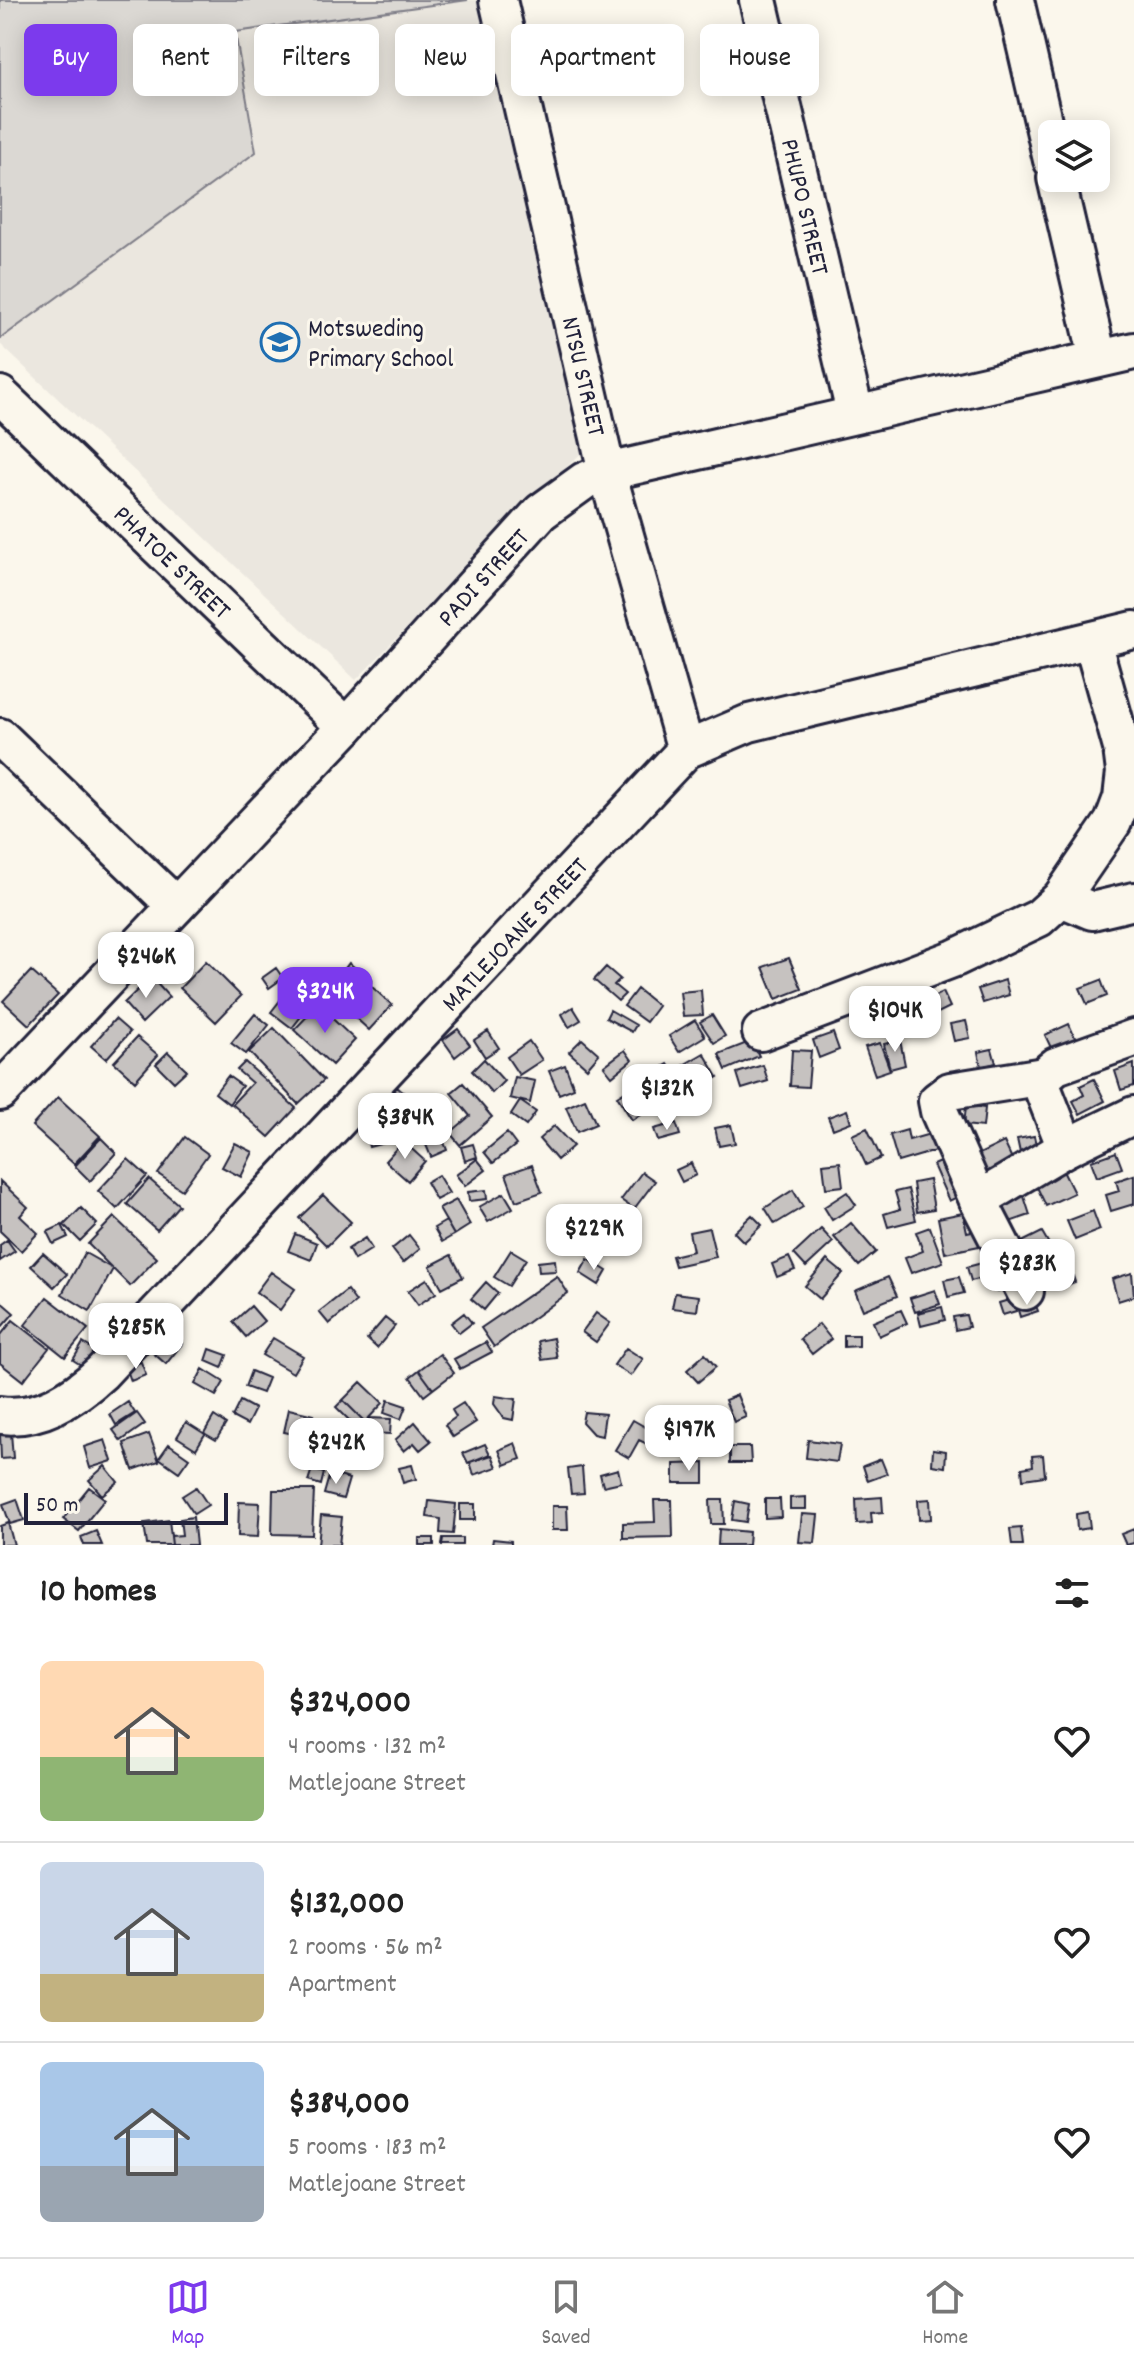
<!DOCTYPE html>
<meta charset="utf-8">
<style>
body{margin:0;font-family:Dekko,sans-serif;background:#f6f6f6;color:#222;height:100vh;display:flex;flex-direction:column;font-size:30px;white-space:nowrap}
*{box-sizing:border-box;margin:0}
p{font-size:26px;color:#767676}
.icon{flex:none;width:44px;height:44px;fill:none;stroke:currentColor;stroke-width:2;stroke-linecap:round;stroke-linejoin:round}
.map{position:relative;height:1545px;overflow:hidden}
.panel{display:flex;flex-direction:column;background:#fff;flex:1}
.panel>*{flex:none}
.guide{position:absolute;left:24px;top:24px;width:1086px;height:72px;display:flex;gap:16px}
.tools{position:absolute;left:1038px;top:120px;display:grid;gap:16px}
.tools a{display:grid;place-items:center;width:72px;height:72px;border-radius:12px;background:#fff;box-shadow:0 4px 20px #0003;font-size:40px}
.scale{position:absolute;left:24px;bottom:20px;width:204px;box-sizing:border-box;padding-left:8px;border:4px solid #22223b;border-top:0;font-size:22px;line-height:28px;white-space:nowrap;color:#22223b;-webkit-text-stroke:6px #fbf7ec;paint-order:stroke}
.price{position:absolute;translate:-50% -68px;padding:0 18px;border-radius:16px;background:#fff;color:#222;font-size:26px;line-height:52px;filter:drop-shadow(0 2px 4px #0008)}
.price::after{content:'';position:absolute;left:50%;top:48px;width:24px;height:18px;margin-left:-12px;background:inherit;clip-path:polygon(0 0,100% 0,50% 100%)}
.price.selected{background:#7c3aed;color:#fff}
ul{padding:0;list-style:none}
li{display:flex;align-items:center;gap:24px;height:200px;padding:0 40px}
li+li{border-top:2px solid #e0e0e0}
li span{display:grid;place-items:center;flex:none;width:224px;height:160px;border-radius:12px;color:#555}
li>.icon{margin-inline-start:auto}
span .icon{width:96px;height:96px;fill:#fffc;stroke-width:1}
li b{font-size:34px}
h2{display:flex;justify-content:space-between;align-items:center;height:96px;padding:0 40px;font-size:34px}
.pill{padding:0 28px;border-radius:12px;background:#fff;box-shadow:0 4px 20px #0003;font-size:28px;line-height:72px}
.pill.selected{background:#7c3aed;color:#fff}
.dock{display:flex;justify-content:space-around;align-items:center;height:112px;border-top:2px solid #e0e0e0;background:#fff;font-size:22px;color:#767676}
.dock a{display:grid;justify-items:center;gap:4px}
.dock .selected{color:#7c3aed}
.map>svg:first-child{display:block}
</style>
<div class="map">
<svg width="1134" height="1545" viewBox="0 0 1134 1545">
<rect width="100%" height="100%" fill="#fbf7ec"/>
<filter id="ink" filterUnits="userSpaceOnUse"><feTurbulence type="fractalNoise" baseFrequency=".0125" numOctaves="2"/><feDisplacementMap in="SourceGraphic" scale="16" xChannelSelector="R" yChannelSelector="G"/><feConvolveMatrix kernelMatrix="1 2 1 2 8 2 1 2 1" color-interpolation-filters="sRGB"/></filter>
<g filter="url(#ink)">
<path fill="#ebe7df" d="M468,0H481L584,451L543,488L356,680L0,344V339L256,152L235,32Z"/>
<path fill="#dbd8d3" stroke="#7e7d87" stroke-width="2" d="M0,0H468L235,32L256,152L0,339Z"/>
<path fill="#c6c2c0" stroke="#22223b" stroke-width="2" d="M789,958L802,989L776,999L763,967Z
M206,961L241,996L216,1022L180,988Z
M349,963L372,981L350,1008L328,991Z
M606,967L620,979L614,985L625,994L618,1001L594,980Z
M276,968L283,978L269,988L262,978Z
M31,971L58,995L29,1025L3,1001Z
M300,975L321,991L292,1028L271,1012Z
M151,977L169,997L142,1023L124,1003Z
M1005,980L1009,995L983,1003L978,989Z
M1101,980L1107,996L1087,1004L1080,988Z
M371,986L392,1005L369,1030L348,1011Z
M637,989L658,1006L646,1022L624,1006Z
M701,990L703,1015L683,1016L680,992Z
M943,992L950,1007L936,1014L929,999Z
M930,1002L936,1020L916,1027L910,1009Z
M318,1005L355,1040L332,1065L294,1030Z
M573,1007L581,1020L569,1027L562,1014Z
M610,1010L636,1025L632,1032L606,1018Z
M255,1014L269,1025L246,1054L231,1043Z
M712,1015L725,1036L714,1043L700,1022Z
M115,1019L130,1032L106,1059L91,1046Z
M695,1020L705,1036L679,1052L669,1036Z
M966,1021L970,1038L954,1041L950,1024Z
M1069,1024L1076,1040L1052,1050L1045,1035Z
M274,1028L324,1080L298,1104L249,1052Z
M458,1029L470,1045L455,1057L443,1040Z
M488,1031L499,1048L485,1057L474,1040Z
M833,1033L839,1050L819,1058L813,1040Z
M137,1037L158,1055L135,1081L114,1062Z
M582,1039L599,1054L587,1068L569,1052Z
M900,1040L905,1065L890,1069L884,1044Z
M529,1041L542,1060L519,1075L507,1057Z
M752,1041L759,1056L726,1070L719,1054Z
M880,1043L890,1070L875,1075L865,1047Z
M992,1049L996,1063L981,1067L978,1052Z
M625,1050L632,1060L612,1076L604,1066Z
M792,1050L811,1051L808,1087L790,1086Z
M168,1052L187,1070L174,1082L156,1064Z
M704,1053L718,1077L694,1091L680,1067Z
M484,1059L504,1081L492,1093L472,1071Z
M245,1062L296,1108L269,1137L232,1104L252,1083L237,1070Z
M668,1064L680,1083L662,1095L649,1075Z
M1134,1064V1086L1121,1090L1115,1071Z
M565,1065L574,1088L559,1094L549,1071Z
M763,1065L768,1081L742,1089L737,1073Z
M228,1076L242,1086L229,1104L215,1093Z
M515,1077L535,1081L530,1103L510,1098Z
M1094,1079L1105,1101L1080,1114L1073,1101L1084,1095L1080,1086Z
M643,1080L657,1104L632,1120L617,1096Z
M463,1083L492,1117L460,1145L450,1133L470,1116L451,1093Z
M397,1087L411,1099L396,1117L381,1104Z
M58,1097L100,1136L74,1164L32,1126Z
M585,1099L596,1124L577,1132L566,1107Z
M520,1101L536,1112L526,1126L511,1115Z
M966,1106L985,1108L983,1127L964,1125Z
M423,1107L439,1123L422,1140L406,1123Z
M847,1110L851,1122L833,1129L828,1117Z
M676,1123L680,1135L658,1141L654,1129Z
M731,1125L735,1143L719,1146L715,1128Z
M554,1126L573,1146L557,1160L539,1139Z
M867,1128L881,1158L866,1165L852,1135Z
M907,1130L909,1140L930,1134L935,1151L898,1162L890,1135Z
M381,1132L384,1143L369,1147L366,1136Z
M440,1132L447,1150L431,1157L424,1140Z
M507,1133L516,1145L493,1163L484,1152Z
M1034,1136L1039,1158L1022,1162L1017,1139Z
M185,1137L208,1154L182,1190L158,1174Z
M101,1138L116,1153L90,1181L75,1166Z
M403,1141L425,1161L408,1181L385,1161Z
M1004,1142L1014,1163L982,1179L971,1158Z
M235,1143L253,1152L241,1177L222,1167Z
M473,1144L477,1157L465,1161L461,1147Z
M1116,1152L1122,1168L1097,1177L1091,1161Z
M950,1157L966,1193L949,1201L933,1165Z
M128,1159L147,1176L117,1209L98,1191Z
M477,1159L486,1170L465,1186L456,1175Z
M840,1162L843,1186L826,1188L823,1164Z
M691,1163L696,1175L682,1182L676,1170Z
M532,1165L542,1192L516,1201L506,1174Z
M1063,1171L1074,1193L1046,1206L1036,1185Z
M642,1172L655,1181L634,1209L621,1200Z
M438,1175L449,1193L436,1200L426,1182Z
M1134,1175V1204L1111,1211L1106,1195L1119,1191L1116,1181Z
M149,1179L179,1205L157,1230L127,1204Z
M929,1180L934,1209L917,1212L913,1183Z
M0,1181L28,1207L20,1216L38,1233L21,1251L0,1231Z
M1021,1187L1030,1215L1001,1225L992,1197Z
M908,1189L916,1220L888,1227L884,1214L900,1209L895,1192Z
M486,1190L487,1199L469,1201L468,1192Z
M793,1190L803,1207L775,1224L765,1208Z
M847,1192L856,1205L832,1220L824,1207Z
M504,1193L513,1208L488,1222L479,1207Z
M323,1195L351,1222L327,1246L299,1218Z
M456,1200L470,1225L454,1235L439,1209Z
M81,1208L97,1224L80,1241L64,1225Z
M1093,1211L1100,1230L1075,1240L1067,1221Z
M963,1213L967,1232L986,1228L989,1244L945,1253L938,1218Z
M752,1215L762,1225L744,1242L734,1232Z
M114,1217L157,1258L130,1286L88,1244Z
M446,1221L454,1235L442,1242L434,1228Z
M574,1223L579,1234L560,1241L556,1229Z
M851,1223L876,1252L859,1266L834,1237Z
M62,1225L68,1237L53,1244L47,1232Z
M614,1227L625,1248L610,1256L600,1235Z
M930,1227L943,1262L911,1273L905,1258L923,1251L916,1232Z
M709,1228L716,1257L675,1266L672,1256L693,1251L689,1232Z
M821,1229L833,1242L806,1267L794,1254Z
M1042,1232L1049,1244L1023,1258L1016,1245Z
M295,1234L317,1243L311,1260L288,1251Z
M409,1235L420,1249L403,1263L392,1249Z
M365,1238L372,1249L354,1260L348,1249Z
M7,1240L15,1251L0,1261V1245Z
M511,1250L526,1259L509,1286L494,1277Z
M43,1253L67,1274L54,1287L31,1266Z
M85,1253L113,1269L90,1311L62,1294Z
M451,1255L463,1277L442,1288L430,1266Z
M789,1257L795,1270L777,1277L772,1264Z
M588,1259L607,1271L599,1285L580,1273Z
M555,1260L556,1271L539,1272L538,1262Z
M827,1260L843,1273L820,1299L805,1286Z
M982,1263L986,1277L971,1281L967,1267Z
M1070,1268L1075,1282L1062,1287L1057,1273Z
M271,1272L295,1289L280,1310L256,1292Z
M1007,1272L1013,1285L998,1292L991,1279Z
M1132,1273L1134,1296L1118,1301L1112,1279Z
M557,1276L568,1293L494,1347L481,1328Z
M888,1277L897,1296L863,1310L855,1291Z
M959,1277L964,1293L948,1297L944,1280Z
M427,1279L436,1293L418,1305L408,1291Z
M486,1282L498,1293L484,1310L471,1299Z
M347,1290L356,1302L329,1324L319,1312Z
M935,1290L940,1304L915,1312L910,1298Z
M675,1293L699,1296L697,1311L672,1308Z
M47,1297L88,1329L65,1357L25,1325Z
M1033,1297L1038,1311L1020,1317L1016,1303Z
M1012,1299L1016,1311L1003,1315L999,1303Z
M0,1301L14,1313L0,1329Z
M251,1306L264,1321L246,1337L233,1322Z
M942,1307L945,1320L921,1326L918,1313Z
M901,1310L907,1323L879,1336L873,1322Z
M464,1313L472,1323L459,1333L451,1323Z
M596,1313L610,1323L596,1342L582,1332Z
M966,1315L969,1327L955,1330L953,1317Z
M385,1318L395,1326L377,1348L367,1339Z
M13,1320L49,1348L23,1381L0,1363V1336Z
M819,1324L831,1339L812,1354L800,1339Z
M167,1333L182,1344L166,1364L152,1352Z
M844,1335H859V1346L844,1347Z
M273,1338L303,1356L293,1373L262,1355Z
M553,1338L557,1358L542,1360L538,1341Z
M486,1342L492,1352L460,1369L454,1359Z
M83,1343L96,1351L86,1368L73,1360Z
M626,1348L643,1359L631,1376L614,1365Z
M210,1349L227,1355L222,1368L206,1361Z
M440,1354L454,1373L433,1389L419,1370Z
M705,1354L716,1367L698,1382L687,1370Z
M141,1362L146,1375L131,1381L126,1367Z
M203,1369L224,1382L216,1396L195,1384Z
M419,1370L433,1389L424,1396L410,1377Z
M251,1371L268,1378L262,1393L245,1387Z
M361,1382L383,1403L365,1422L343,1400Z
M737,1395L746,1417L734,1422L725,1400Z
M495,1396L516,1399L513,1420L504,1418L494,1404Z
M343,1400L365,1422L358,1429L336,1407Z
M388,1400L406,1406L401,1419L384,1413Z
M240,1401L255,1409L247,1425L232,1417Z
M128,1402L135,1413L116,1425L110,1414Z
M463,1403L476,1422L453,1437L445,1425L456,1417L452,1410Z
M289,1409L314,1415L308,1437L284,1432Z
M584,1412L605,1414L602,1436L593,1434L582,1422Z
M137,1413L145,1424L121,1441L113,1430Z
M668,1415L674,1430L658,1437L651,1422Z
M214,1416L226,1424L216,1440L204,1433Z
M370,1418L391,1419L390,1434L369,1433Z
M633,1420L654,1432L647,1444L639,1440L629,1458L615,1450Z
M186,1422L205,1434L196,1449L177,1437Z
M415,1422L431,1441L420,1450L414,1443L404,1451L395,1440Z
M709,1431L712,1446L697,1448L695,1433Z
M11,1433L13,1458L1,1459L0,1434Z
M149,1434L159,1461L133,1470L124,1443Z
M105,1440L112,1461L90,1468L84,1447Z
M808,1440L840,1444L837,1462L806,1458Z
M515,1443L521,1459L505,1465L499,1450Z
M169,1444L189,1458L179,1472L159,1458Z
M318,1444L331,1448L326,1461L314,1456Z
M485,1444L490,1454L468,1463L463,1453Z
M730,1447H750L751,1463H730Z
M933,1449L946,1451L945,1467L932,1465Z
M331,1452L346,1458L340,1472L326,1466Z
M492,1455L497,1467L474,1475L470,1462Z
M1043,1455L1045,1476L1023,1479L1022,1468L1033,1466L1032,1456Z
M881,1459L887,1474L868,1481L863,1466Z
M704,1463V1483H674V1464Z
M412,1465L416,1479L403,1483L399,1468Z
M105,1466L118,1482L102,1495L89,1480Z
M582,1467L584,1493L571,1494L568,1469Z
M312,1469L324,1473L321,1485L308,1481Z
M618,1469L621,1482L603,1486L600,1474Z
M330,1473L349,1479L343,1499L324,1494Z
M89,1487L105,1499L79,1531L63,1519Z
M196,1487L208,1505L194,1514L182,1496Z
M273,1490H314L312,1535L272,1534Z
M806,1497V1509H790V1498Z
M882,1497L883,1512L871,1513L872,1523L857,1524L856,1499Z
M17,1499L24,1520L10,1524L3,1504Z
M765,1499H780L781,1517L765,1518Z
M930,1499L931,1519L919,1520L918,1500Z
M654,1500H672L673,1537L623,1538V1523L655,1522Z
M710,1500H723L724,1524H711Z
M429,1501L456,1504L453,1534L440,1533L441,1519L427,1517Z
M735,1501L749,1504L746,1522L732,1520Z
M239,1502L260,1503L258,1537L238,1536Z
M460,1504H475V1520H460Z
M552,1506H567L568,1530H552Z
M1088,1512L1090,1528L1077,1530L1076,1514Z
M802,1514L818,1515L815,1543L799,1542Z
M321,1515L342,1517L339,1545H318Z
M193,1517L196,1545H172L171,1536L182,1535L180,1519Z
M169,1520L172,1545H147L144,1523Z
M8,1523L14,1545H0V1526Z
M1021,1528L1023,1545H1012L1010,1529Z
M719,1529L749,1532L748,1545H718Z
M1134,1529V1543L1126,1545L1121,1534Z
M96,1531L102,1545H84L81,1537Z
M419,1538H434V1545H419Z
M443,1538H462V1545H442Z
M493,1539L511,1541V1545H492Z"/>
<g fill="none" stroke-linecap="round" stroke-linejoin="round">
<g stroke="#22223b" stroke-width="42">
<g id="minor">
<path id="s1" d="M498,0L607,472L686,750"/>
<path id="s2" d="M758,0L855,413"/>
<path d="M1015,0L1052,160"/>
<path d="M1056,178L1098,358"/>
<path id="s3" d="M0,395L346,727"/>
<path d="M0,737L176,906"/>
<path d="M1061,898L1092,911L1134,901"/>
<path d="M761,1032L955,958L1039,918L1061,898L1113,822L1122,798L1125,772L1122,748L1092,641"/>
<path id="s4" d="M0,1092L346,727L541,512L584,481L607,472L1134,351"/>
<path d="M1066,1148L1042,1087L1044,1076L1056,1066L1134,1038"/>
<path d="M978,1200L1066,1148L1134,1115"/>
<path d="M1025,1291L978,1200L939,1111L937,1101L950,1091L1044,1076"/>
<path id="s5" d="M0,1415C40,1420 74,1398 102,1372L686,750L749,723L1134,630"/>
</g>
</g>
<use href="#minor" stroke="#fbf7ec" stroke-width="36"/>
</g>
</g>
<defs>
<g id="school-ring" transform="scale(2)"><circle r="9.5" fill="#fbf7ec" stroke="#1f6fb2" stroke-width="1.5"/><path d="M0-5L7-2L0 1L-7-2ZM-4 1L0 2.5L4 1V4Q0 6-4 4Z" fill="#1f6fb2"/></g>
</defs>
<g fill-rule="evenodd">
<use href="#school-ring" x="280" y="342"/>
</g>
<g text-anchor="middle" stroke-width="6" stroke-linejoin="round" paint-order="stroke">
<g font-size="26" fill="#22223b" stroke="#fbf7ec">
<text dy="9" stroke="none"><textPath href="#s2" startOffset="212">PHUPO STREET</textPath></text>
<text dy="9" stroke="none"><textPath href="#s1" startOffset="386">NTSU STREET</textPath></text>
<text dy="9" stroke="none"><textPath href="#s3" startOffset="240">PHATOE STREET</textPath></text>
<text dy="9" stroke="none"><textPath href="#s4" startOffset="706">PADI STREET</textPath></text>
<text dy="9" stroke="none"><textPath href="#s5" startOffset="716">MATLEJOANE STREET</textPath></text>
</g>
<g font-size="26" fill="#22223b" stroke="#fbf7ec" text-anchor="start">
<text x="308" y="336">Motsweding<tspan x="308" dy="30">Primary School</tspan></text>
</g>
</g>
</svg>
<div class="tools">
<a><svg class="icon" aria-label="layers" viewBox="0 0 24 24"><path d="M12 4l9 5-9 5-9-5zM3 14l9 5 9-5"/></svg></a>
</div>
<div class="scale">50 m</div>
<b class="price" style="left:146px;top:1000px">$246K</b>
<b class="price selected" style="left:325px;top:1035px">$324K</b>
<b class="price" style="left:895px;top:1054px">$104K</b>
<b class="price" style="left:667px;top:1132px">$132K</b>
<b class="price" style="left:405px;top:1161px">$384K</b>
<b class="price" style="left:594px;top:1272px">$229K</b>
<b class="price" style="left:1027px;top:1307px">$283K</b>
<b class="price" style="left:136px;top:1371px">$285K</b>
<b class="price" style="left:689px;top:1473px">$197K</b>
<b class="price" style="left:336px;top:1486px">$242K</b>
<div class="guide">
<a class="pill selected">Buy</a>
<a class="pill">Rent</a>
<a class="pill">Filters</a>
<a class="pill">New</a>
<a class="pill">Apartment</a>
<a class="pill">House</a>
</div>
</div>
<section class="panel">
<h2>10 homes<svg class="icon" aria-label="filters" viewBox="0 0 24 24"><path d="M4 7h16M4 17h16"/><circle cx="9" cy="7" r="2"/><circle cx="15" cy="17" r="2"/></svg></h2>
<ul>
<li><span style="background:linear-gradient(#ffd9b3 60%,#8fb573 0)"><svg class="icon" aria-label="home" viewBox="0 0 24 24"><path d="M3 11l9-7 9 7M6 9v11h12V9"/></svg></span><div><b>$324,000</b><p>4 rooms · 132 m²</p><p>Matlejoane Street</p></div><svg class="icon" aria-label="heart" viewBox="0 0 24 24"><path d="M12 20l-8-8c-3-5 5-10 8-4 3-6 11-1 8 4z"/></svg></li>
<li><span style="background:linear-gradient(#c9d6e8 70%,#c2b280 0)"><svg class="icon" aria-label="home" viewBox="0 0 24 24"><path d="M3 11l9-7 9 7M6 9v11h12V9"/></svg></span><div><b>$132,000</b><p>2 rooms · 56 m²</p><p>Apartment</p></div><svg class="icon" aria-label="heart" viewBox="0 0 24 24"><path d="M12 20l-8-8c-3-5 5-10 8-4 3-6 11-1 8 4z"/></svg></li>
<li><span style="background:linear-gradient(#a9c7e8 65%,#9aa5b1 0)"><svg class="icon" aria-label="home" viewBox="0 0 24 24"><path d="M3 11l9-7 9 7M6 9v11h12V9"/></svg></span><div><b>$384,000</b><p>5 rooms · 183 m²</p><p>Matlejoane Street</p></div><svg class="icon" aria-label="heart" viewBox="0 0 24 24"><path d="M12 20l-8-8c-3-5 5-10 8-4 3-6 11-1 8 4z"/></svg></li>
</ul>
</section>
<nav class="dock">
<a class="selected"><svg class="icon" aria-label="map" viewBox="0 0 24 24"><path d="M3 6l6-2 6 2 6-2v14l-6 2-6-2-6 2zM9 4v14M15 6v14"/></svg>Map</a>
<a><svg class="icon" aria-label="saved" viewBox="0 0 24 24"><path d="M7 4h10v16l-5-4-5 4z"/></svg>Saved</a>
<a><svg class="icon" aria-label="home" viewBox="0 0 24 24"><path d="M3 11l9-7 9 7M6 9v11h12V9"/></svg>Home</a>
</nav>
